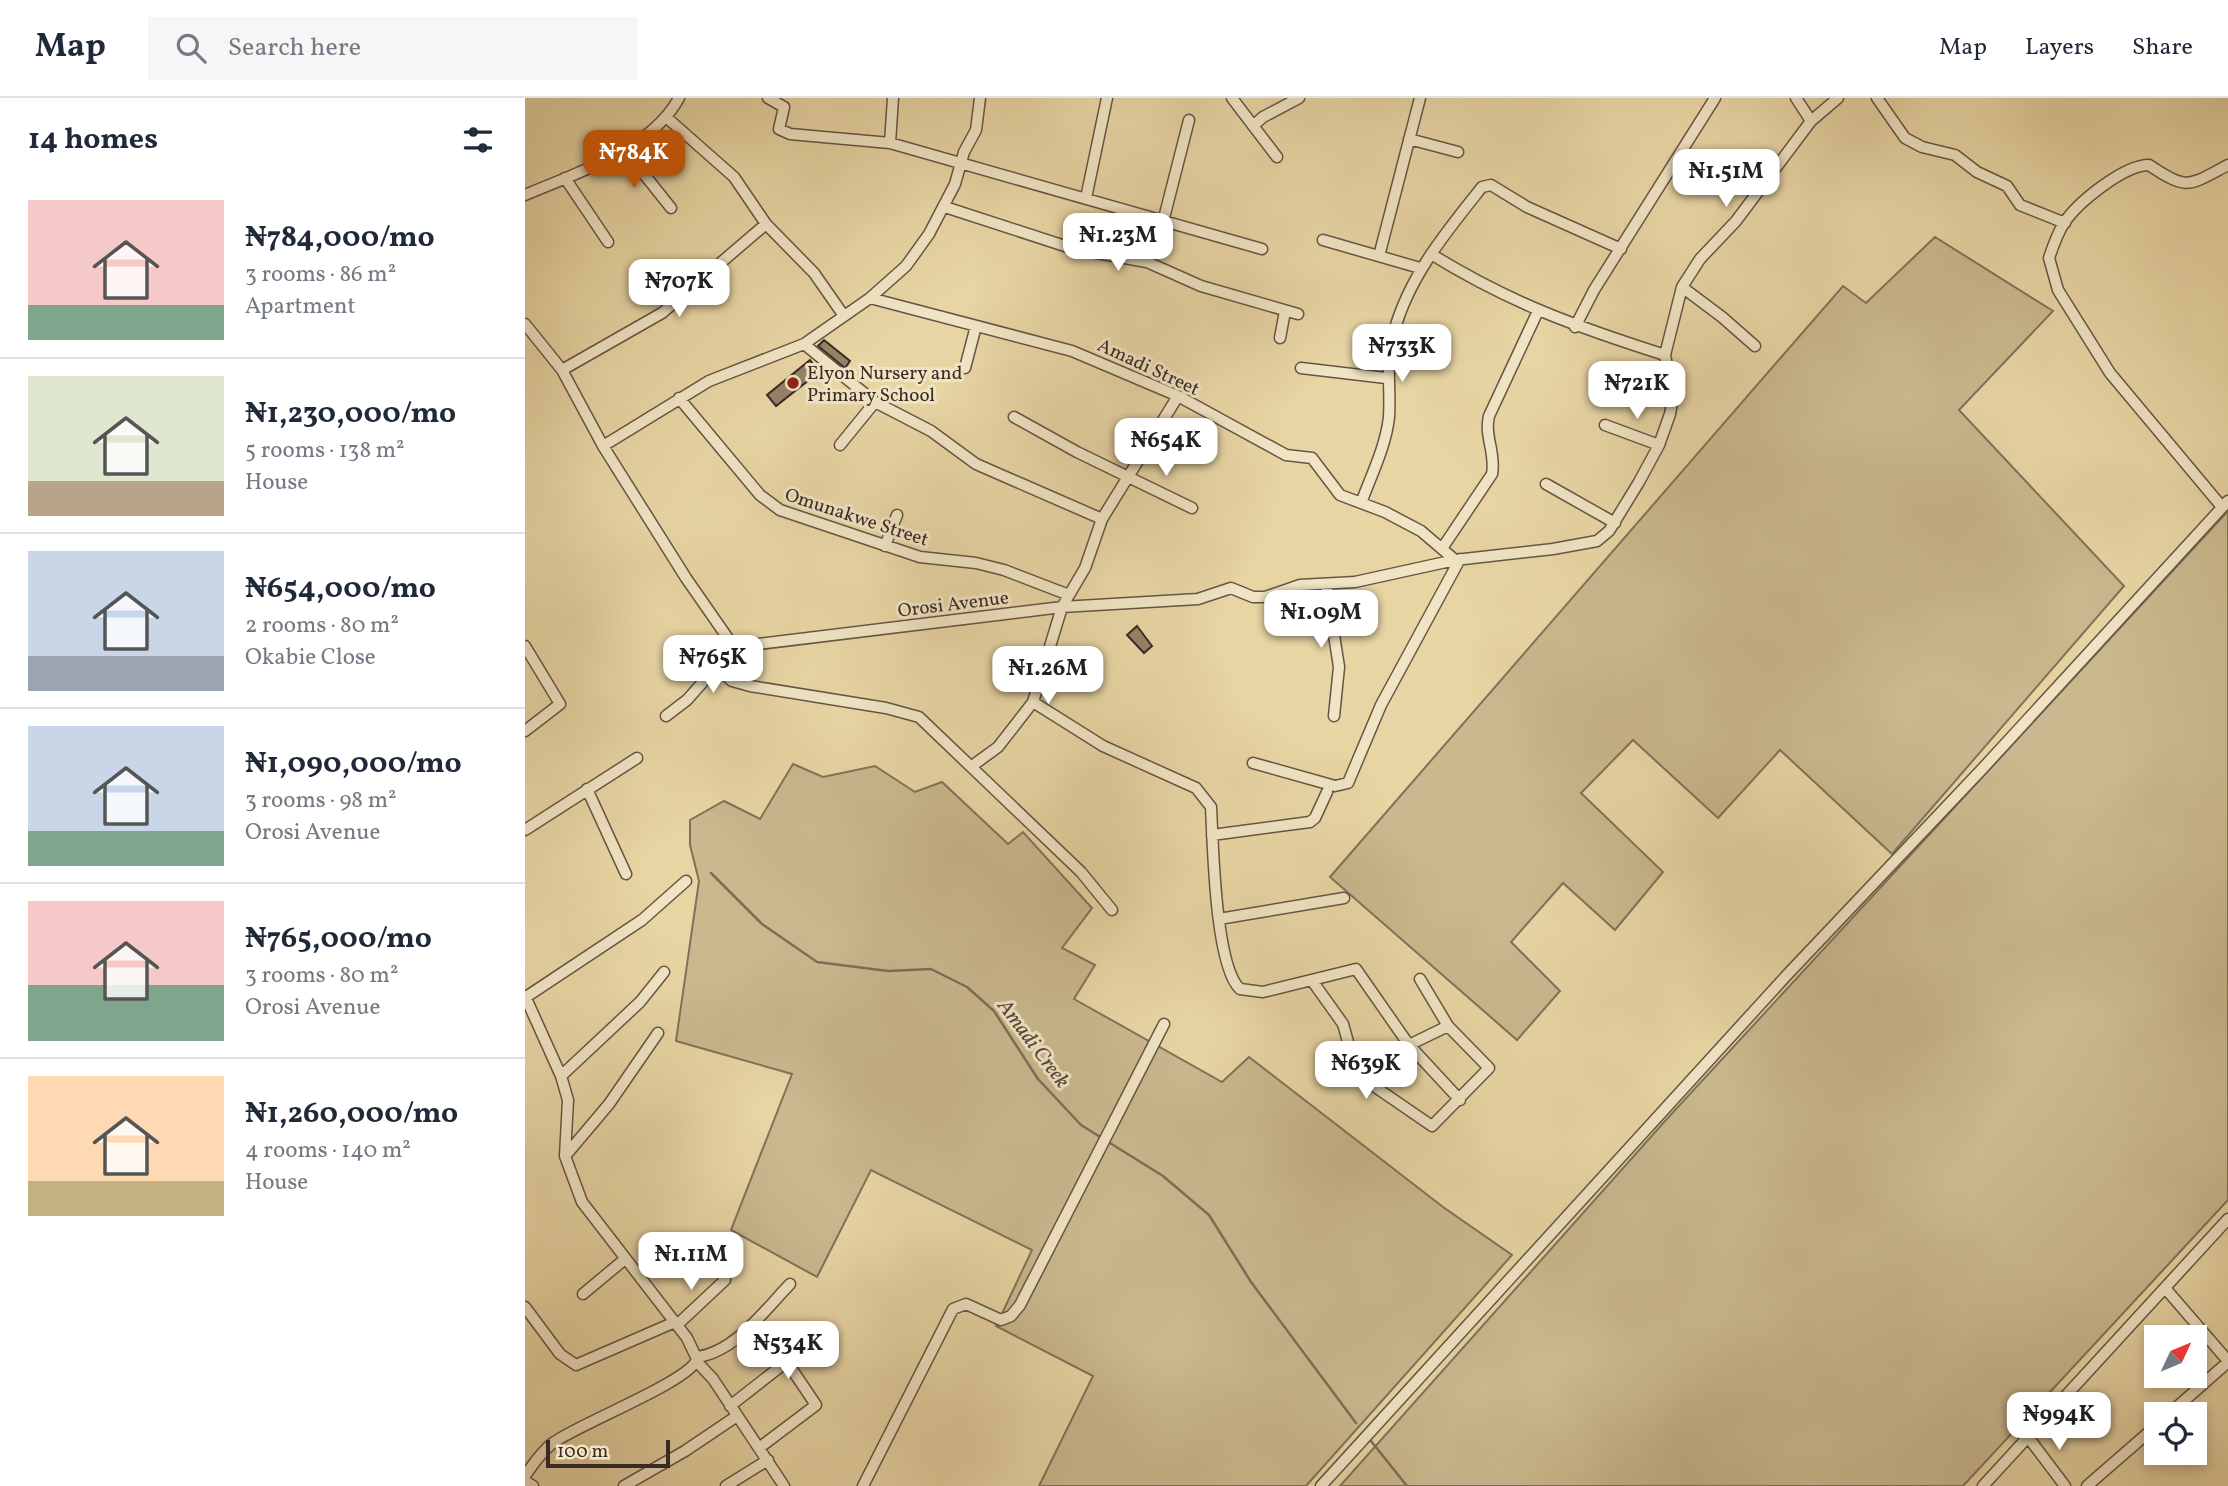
<!DOCTYPE html>
<meta charset="utf-8">
<style>
body{margin:0;font-family:Vollkorn,serif;background:#f6f6f7;color:#1f2937;height:100vh;display:flex;flex-direction:column;font-size:26px;white-space:nowrap}
*{box-sizing:border-box;margin:0}
p{font-size:23px;color:#747a83}
.icon{flex:none;width:38px;height:38px;fill:none;stroke:currentColor;stroke-width:2;stroke-linecap:round;stroke-linejoin:round}
.map{position:relative;flex:1;overflow:hidden}
.side{display:flex;flex-direction:column;background:#fff;width:525px}
.side>*{flex:none}
.needle{width:46px;rotate:46deg}
.buttons{position:absolute;left:1619px;top:1227px;display:grid;gap:14px}
.buttons a{display:grid;place-items:center;width:63px;height:63px;border-radius:0px;background:#fff;box-shadow:0 4px 10px #0003;font-size:35px}
.scale{position:absolute;left:21px;bottom:18px;width:124px;box-sizing:border-box;padding-left:7px;border:4px solid #3a2a24;border-top:0;font-size:19px;line-height:24px;white-space:nowrap;color:#3a2a24;-webkit-text-stroke:5px #f0e4c4;paint-order:stroke}
.price{position:absolute;translate:-50% -60px;padding:0 16px;border-radius:14px;background:#fff;color:#222;font-size:23px;line-height:46px;filter:drop-shadow(0 2px 4px #0008)}
.price::after{content:'';position:absolute;left:50%;top:42px;width:21px;height:16px;margin-left:-10px;background:inherit;clip-path:polygon(0 0,100% 0,50% 100%)}
.price.selected{background:#b45309;color:#fff}
ul{padding:0;list-style:none}
li{display:flex;align-items:center;gap:21px;height:175px;padding:0 28px}
li+li{border-top:2px solid #e0e1e3}
li span{display:grid;place-items:center;flex:none;width:196px;height:140px;border-radius:0px;color:#555}
li>.icon{margin-inline-start:auto}
span .icon{width:84px;height:84px;fill:#fffc;stroke-width:1}
li b{font-size:30px}
h2{display:flex;justify-content:space-between;align-items:center;height:84px;padding:0 28px;font-size:30px}
header{display:flex;align-items:center;gap:42px;box-sizing:border-box;height:98px;padding:0 35px;background:#fff;border-bottom:2px solid #e0e1e3}
header strong{font-size:33px}
nav{display:flex;gap:38px;margin-inline-start:auto;font-size:24px}
.search{width:490px;height:63px;background:#f6f6f7;display:flex;align-items:center;gap:18px;box-sizing:border-box;padding:0 24px;border-radius:0px;color:#747a83;font-size:26px}
main{display:flex;flex:1;min-height:0}
.map>svg:first-child{display:block}
</style>
<header>
<strong>Map</strong>
<div class="search"><svg class="icon" aria-label="search" viewBox="0 0 24 24"><circle cx="10" cy="10" r="6"/><path d="M15 15l6 6"/></svg>Search here</div>
<nav><a>Map</a><a>Layers</a><a>Share</a></nav>
</header>
<main>
<section class="side">
<h2>14 homes<svg class="icon" aria-label="filters" viewBox="0 0 24 24"><path d="M4 7h16M4 17h16"/><circle cx="9" cy="7" r="2"/><circle cx="15" cy="17" r="2"/></svg></h2>
<ul>
<li><span style="background:linear-gradient(#f6c9c9 75%,#7fa58c 0)"><svg class="icon" aria-label="home" viewBox="0 0 24 24"><path d="M3 11l9-7 9 7M6 9v11h12V9"/></svg></span><div><b>₦784,000/mo</b><p>3 rooms · 86 m²</p><p>Apartment</p></div></li>
<li><span style="background:linear-gradient(#dfe7d0 75%,#b9a48a 0)"><svg class="icon" aria-label="home" viewBox="0 0 24 24"><path d="M3 11l9-7 9 7M6 9v11h12V9"/></svg></span><div><b>₦1,230,000/mo</b><p>5 rooms · 138 m²</p><p>House</p></div></li>
<li><span style="background:linear-gradient(#c9d6e8 75%,#9aa5b1 0)"><svg class="icon" aria-label="home" viewBox="0 0 24 24"><path d="M3 11l9-7 9 7M6 9v11h12V9"/></svg></span><div><b>₦654,000/mo</b><p>2 rooms · 80 m²</p><p>Okabie Close</p></div></li>
<li><span style="background:linear-gradient(#c9d6e8 75%,#7fa58c 0)"><svg class="icon" aria-label="home" viewBox="0 0 24 24"><path d="M3 11l9-7 9 7M6 9v11h12V9"/></svg></span><div><b>₦1,090,000/mo</b><p>3 rooms · 98 m²</p><p>Orosi Avenue</p></div></li>
<li><span style="background:linear-gradient(#f6c9c9 60%,#7fa58c 0)"><svg class="icon" aria-label="home" viewBox="0 0 24 24"><path d="M3 11l9-7 9 7M6 9v11h12V9"/></svg></span><div><b>₦765,000/mo</b><p>3 rooms · 80 m²</p><p>Orosi Avenue</p></div></li>
<li><span style="background:linear-gradient(#ffd9b3 75%,#c2b280 0)"><svg class="icon" aria-label="home" viewBox="0 0 24 24"><path d="M3 11l9-7 9 7M6 9v11h12V9"/></svg></span><div><b>₦1,260,000/mo</b><p>4 rooms · 140 m²</p><p>House</p></div></li>
</ul>
</section>
<div class="map">
<svg width="1703" height="1388" viewBox="0 0 1703 1388">
<rect width="100%" height="100%" fill="#e8d5a4"/>
<filter id="stains"><feTurbulence type="fractalNoise" baseFrequency=".00286" numOctaves="4"/><feColorMatrix values="0 0 0 0 .2 0 0 0 0 .09 0 0 0 0 .02 0 0 0 .5 -.17"/></filter>
<radialGradient id="worn" r=".72"><stop offset=".6" stop-color="#630" stop-opacity="0"/><stop offset="1" stop-color="#630" stop-opacity=".3"/></radialGradient>
<path fill="#cab88e" stroke="#827159" stroke-width="2" d="M1410,139L1528,213L1434,312L1599,488L1367,756L1255,652L1193,720L1108,642L1056,695L1138,774L1090,832L1038,785L986,844L1035,893L992,942L805,779L1318,188L1341,205Z
M1703,413V1102L1438,1388H815L1140,1023Z
M268,666L298,679L350,668L390,694L417,684L483,746L498,734L567,810L537,850L570,867L549,901L697,984L724,959L918,1109L987,1157L781,1388H514L568,1278L471,1228L507,1152L346,1072L292,1179L206,1132L267,976L151,943L174,783L165,747V722L199,703L235,721Z"/>
<g fill="none" stroke-linecap="round" stroke-linejoin="round">
<path stroke="#7f6e56" stroke-width="2.5" d="M186,775L237,826L292,864L363,873L406,871L442,889L469,913L513,981L556,1027L638,1078L684,1117L726,1184L831,1325
M846,1343L882,1388"/>
</g>
<path fill="#948367" stroke="#3a2a24" stroke-width="2" d="M299,242L325,263L320,270L293,248Z
M285,262L294,274L251,308L242,297Z
M612,528L627,548L619,555L602,537Z"/>
<g fill="none" stroke-linecap="round" stroke-linejoin="round">
<g stroke="#654" stroke-width="13">
<path id="minor" d="M243,0L259,9L254,31L265,36L365,45L737,151
M707,0L752,59
M1271,0L1286,23
M1352,0L1380,40L1397,49L1430,57L1452,74L1482,88L1495,107L1540,125
M141,19L209,79L241,126L289,175L319,218
M728,28L738,19L774,0
M884,41L933,54
M365,45L368,0
M99,51L146,110
M40,80L83,144
M0,97C51,75 126,52 154,0
M561,100L582,0
M420,109L549,151L622,164L676,188L773,216
M638,124L664,22
M798,142L895,170
M906,156C985,205 1052,229 1140,257
M854,158L895,0
M1157,189L1197,219L1230,248
M345,200L547,253L653,298L761,357L787,360L815,397L860,414L896,433L930,462
M0,226L37,272L78,348L161,480L209,549L537,509L673,501L706,490L728,499H740L775,487L830,484L930,462L1028,451L1072,443L1084,433L1114,384L1134,347L1145,316L1148,299L1140,257L1157,189L1175,161L1211,123L1286,23L1313,0
M1050,229L1069,192L1190,0
M755,240L760,213
M279,246L350,304L406,333L451,366L577,421
M440,270L451,228
M776,270L861,280
M37,272L137,215L241,126
M154,300L235,397L255,412L395,459L451,465L479,472L544,497
M489,319L552,354L667,410
M1080,327L1134,347
M315,347L350,304
M78,348L184,283L279,246L345,200L381,168L404,136L430,86L439,54L451,32L455,0
M1021,386L1090,425
M836,405C846,378 861,348 864,319C866,289 860,264 869,234C884,178 922,133 957,89L966,87L1002,109L1096,151
M1697,409L1585,275L1533,192L1524,160C1528,148 1532,136 1539,125C1553,104 1599,67 1624,67C1663,93 1663,88 1703,67
M360,448L372,417
M918,449L967,376C971,355 959,338 964,318L1013,213
M801,486L814,569L809,618
M0,548L35,606L0,633
M193,570L207,583L225,588L361,610L394,619L556,774L587,812
M508,604L578,648L671,690L686,709C688,746 690,868 715,891L738,894L831,871L884,947L935,1002
M141,618L162,602L209,549
M728,665L810,688L823,685L856,607L935,461
M447,668L473,649L508,604L537,509L560,470L577,421L653,298
M62,691L101,776
M0,732L112,660
M687,737L785,724L790,720L802,694
M694,821L819,800
M788,884L818,926L828,962L840,982L907,1028L964,970L923,928L895,881
M0,898L36,978L43,1002L40,1058L57,1104L162,1240L172,1261C166,1283 53,1326 28,1345C17,1353 8,1366 0,1378
M1,899L117,822L161,783
M884,947L923,928
M800,966L817,970L830,968
M36,978L115,904L139,874
M41,1057L84,1006L133,935
M1640,1190L1703,1263
M58,1196L100,1161
M0,1209L35,1256L51,1267L150,1224
M152,1227L200,1182
M172,1259C210,1254 240,1212 265,1186
M172,1264L188,1281L259,1388
M205,1308L301,1233
M1644,1316L1703,1264
M1503,1339L1540,1388
M234,1350L291,1307L262,1264
M0,1383L8,1388
M99,1388L160,1353L212,1318
M201,1388L243,1362
M338,1388L428,1211L441,1206L476,1222L486,1218L495,1207L639,926
M796,1388L1261,878L1459,669L1703,403
M1458,1388L1703,1121
M1562,1388L1631,1328"/>
</g>
<use href="#minor" stroke="#f0e4c4" stroke-width="10"/>
</g>
<circle fill="#8f2418" stroke="#f0e4c4" stroke-width="2.5" cx="268" cy="285" r="7"/>
<g text-anchor="middle" stroke-width="6" stroke-linejoin="round" paint-order="stroke">
<g font-size="19" fill="#3a2a24" stroke="#f0e4c4">
<text transform="translate(624 268) rotate(25)" y="7">Amadi Street</text>
<text transform="translate(332 418) rotate(18)" y="7">Omunakwe Street</text>
<text transform="translate(428 505) rotate(-7)" y="7">Orosi Avenue</text>
</g>
<g font-size="19" fill="#3a2a24" stroke="#f0e4c4" text-anchor="start">
<text x="282" y="281">Elyon Nursery and<tspan x="282" dy="22">Primary School</tspan></text>
</g>
<g font-size="21" font-style="italic" fill="#574639" stroke="#f0e4c4">
<text transform="translate(509 945) rotate(53)" y="7">Amadi Creek</text>
</g>
</g>
<rect width="100%" height="100%" filter="url(#stains)"/>
<rect width="100%" height="100%" fill="url(#worn)"/>
</svg>
<div class="buttons">
<a><svg class="needle" viewBox="-14 -14 28 28"><path d="M0-13l5 13h-10z" fill="#e53935"/><path d="M0 13l5-13h-10z" fill="#747a83"/></svg></a>
<a><svg class="icon" aria-label="locate" viewBox="0 0 24 24"><circle cx="12" cy="12" r="6"/><path d="M12 2v4M12 18v4M2 12h4M18 12h4"/></svg></a>
</div>
<div class="scale">100 m</div>
<b class="price selected" style="left:109px;top:92px">₦784K</b>
<b class="price" style="left:1201px;top:111px">₦1.51M</b>
<b class="price" style="left:593px;top:175px">₦1.23M</b>
<b class="price" style="left:154px;top:221px">₦707K</b>
<b class="price" style="left:877px;top:286px">₦733K</b>
<b class="price" style="left:1112px;top:323px">₦721K</b>
<b class="price" style="left:641px;top:380px">₦654K</b>
<b class="price" style="left:796px;top:552px">₦1.09M</b>
<b class="price" style="left:188px;top:597px">₦765K</b>
<b class="price" style="left:523px;top:608px">₦1.26M</b>
<b class="price" style="left:841px;top:1003px">₦639K</b>
<b class="price" style="left:166px;top:1194px">₦1.11M</b>
<b class="price" style="left:263px;top:1283px">₦534K</b>
<b class="price" style="left:1534px;top:1354px">₦994K</b>
</div>
</main>
